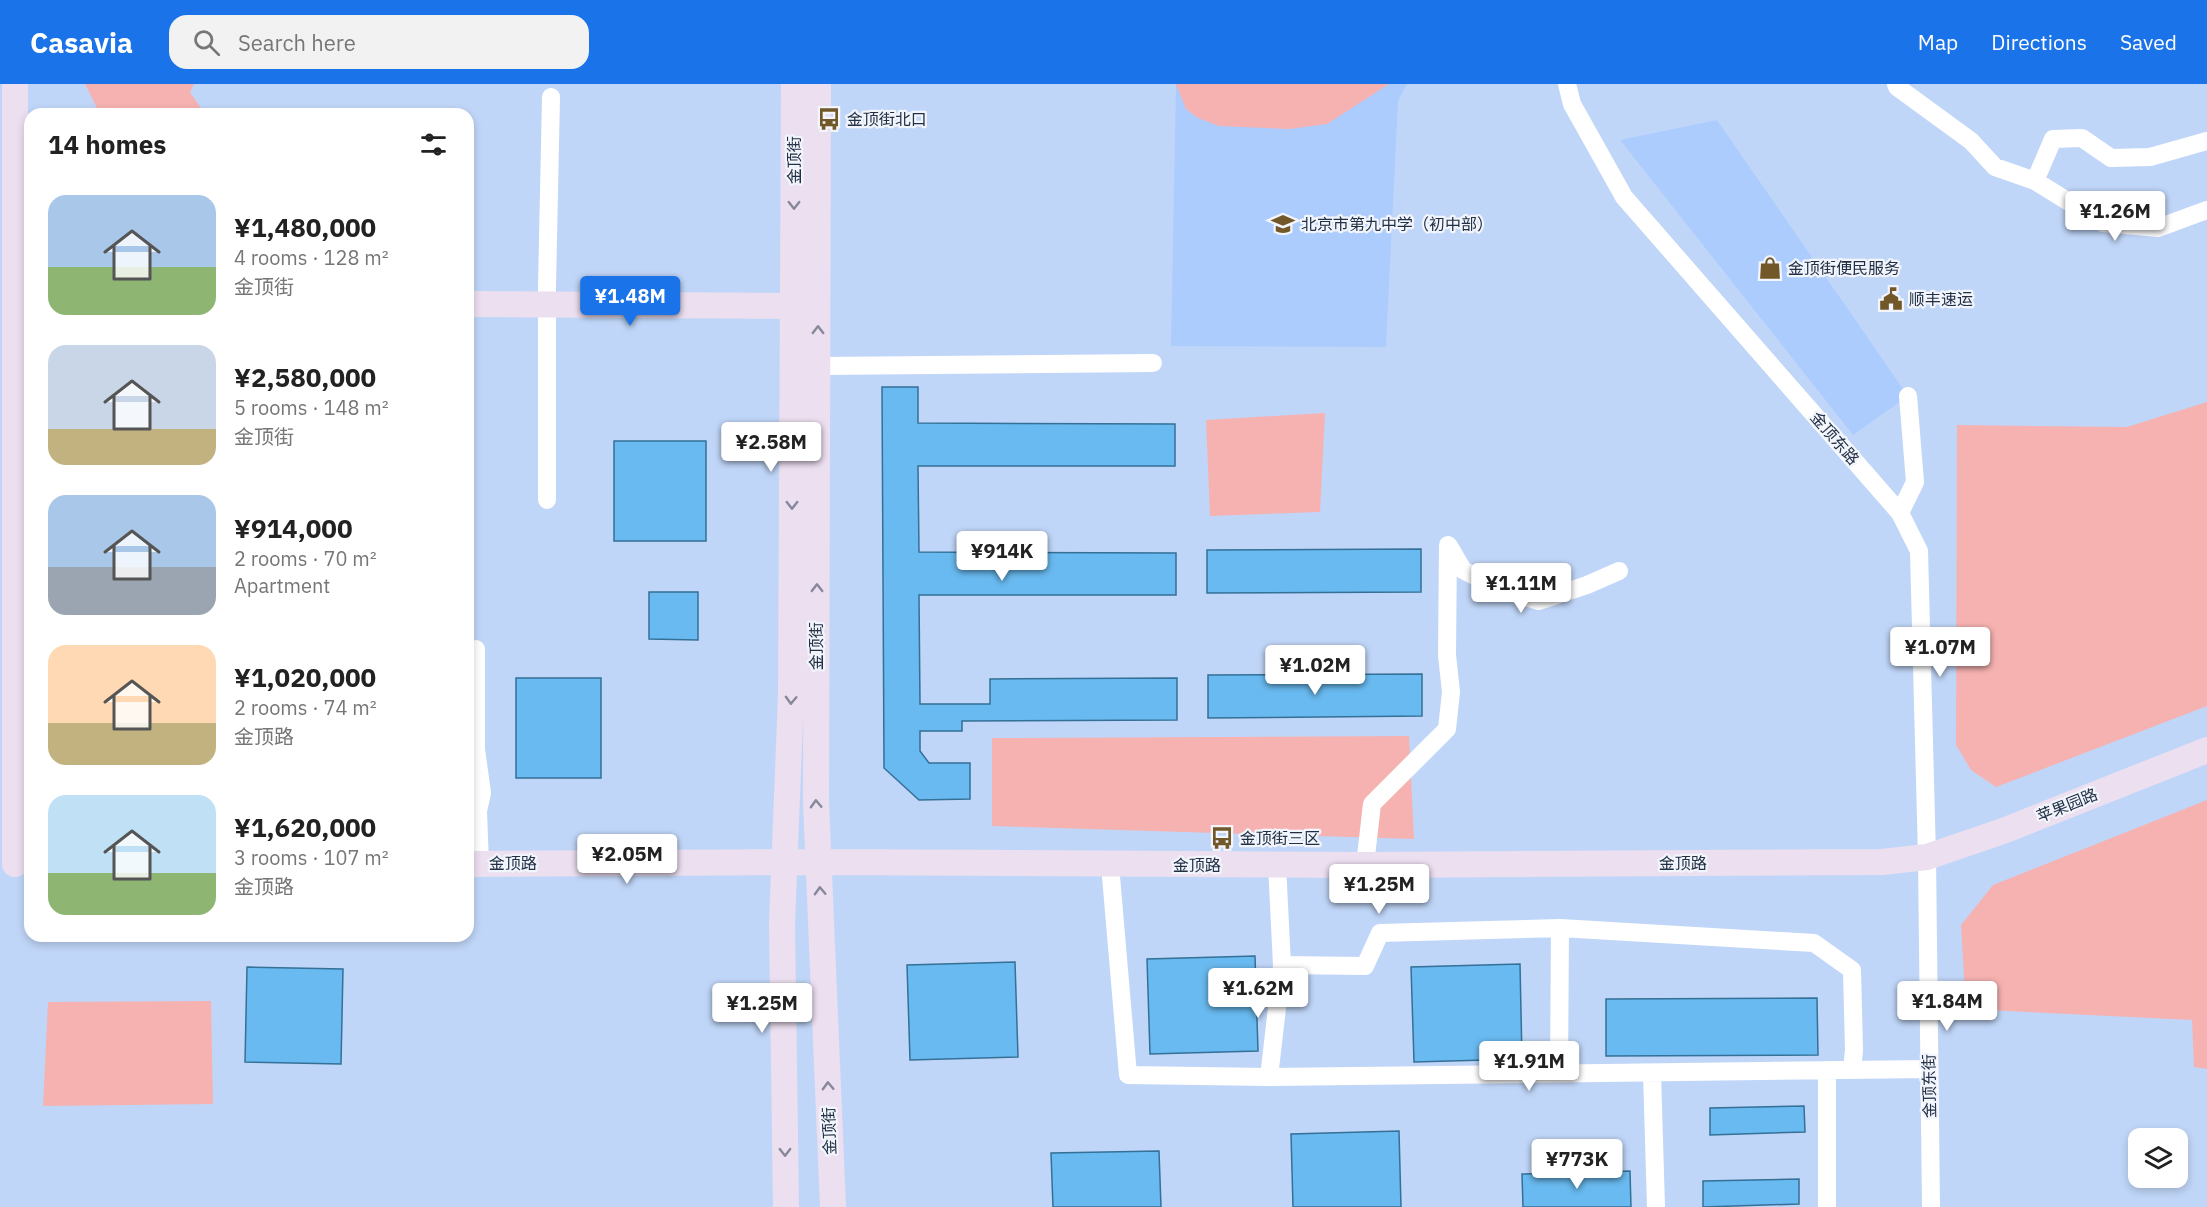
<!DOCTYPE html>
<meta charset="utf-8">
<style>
body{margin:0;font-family:"IBM Plex Sans","Noto Sans SC",sans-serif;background:#f2f2f2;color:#222;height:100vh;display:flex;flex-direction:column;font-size:22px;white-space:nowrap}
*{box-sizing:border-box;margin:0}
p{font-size:20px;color:#767676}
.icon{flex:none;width:33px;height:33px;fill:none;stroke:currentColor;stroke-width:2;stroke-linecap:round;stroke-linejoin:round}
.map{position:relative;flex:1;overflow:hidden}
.side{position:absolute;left:24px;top:24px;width:450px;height:834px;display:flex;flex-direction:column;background:#fff;border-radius:18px;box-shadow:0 3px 9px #0003}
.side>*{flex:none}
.controls{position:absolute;left:2128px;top:1044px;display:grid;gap:12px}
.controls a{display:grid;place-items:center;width:60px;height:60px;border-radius:12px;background:#fff;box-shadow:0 3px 9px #0003;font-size:30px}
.price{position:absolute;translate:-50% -51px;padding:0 14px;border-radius:6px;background:#fff;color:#222;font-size:20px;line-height:39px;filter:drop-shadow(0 2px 3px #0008)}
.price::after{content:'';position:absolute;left:50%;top:36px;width:18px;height:14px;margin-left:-9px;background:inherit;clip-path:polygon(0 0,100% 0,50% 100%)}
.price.active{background:#1a73e8;color:#fff}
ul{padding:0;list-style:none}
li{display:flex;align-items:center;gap:18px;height:150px;padding:0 24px}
li span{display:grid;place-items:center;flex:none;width:168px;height:120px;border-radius:18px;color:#555}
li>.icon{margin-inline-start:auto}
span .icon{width:72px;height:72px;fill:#fffc;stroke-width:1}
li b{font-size:26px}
h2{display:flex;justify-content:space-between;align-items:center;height:72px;padding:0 24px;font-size:26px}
header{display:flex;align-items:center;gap:36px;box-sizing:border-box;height:84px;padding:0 30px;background:#1a73e8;color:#fff}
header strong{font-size:28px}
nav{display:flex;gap:33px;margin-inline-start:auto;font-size:21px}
.search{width:420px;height:54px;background:#f2f2f2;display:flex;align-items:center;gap:15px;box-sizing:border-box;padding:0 21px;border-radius:18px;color:#767676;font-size:22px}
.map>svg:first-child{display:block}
</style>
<header>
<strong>Casavia</strong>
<div class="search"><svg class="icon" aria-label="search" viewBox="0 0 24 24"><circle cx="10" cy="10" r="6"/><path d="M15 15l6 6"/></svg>Search here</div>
<nav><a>Map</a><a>Directions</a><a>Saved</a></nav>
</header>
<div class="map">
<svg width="2207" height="1123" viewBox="0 0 2207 1123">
<rect width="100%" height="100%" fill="#c0d6f8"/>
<path fill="#adccfe" d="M1176,0H1407L1398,17L1386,263L1171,262Z
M1717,36L1908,312L1853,351L1620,56Z"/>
<path fill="#f6b2b1" d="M85,0H194L190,8L205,30H100Z
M1176,0H1389L1327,40L1289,45L1219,42L1198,34L1186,25Z
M28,107L30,108V186H28Z
M30,221V301H25V222Z
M2207,318V622L1996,703L1971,686L1956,661L1957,341L2127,343Z
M1325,329L1320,428L1210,432L1206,336Z
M1409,652L1414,755L992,742V654Z
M2207,716V985L2194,983L2192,936L1966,925L1961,841L1993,801Z
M211,917L213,1020L43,1022L48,918Z"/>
<path fill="#69baf0" stroke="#347097" stroke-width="1.5" d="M882,303H918V339L1175,340V382H918L919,468L1176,469V511H919L920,620H990V595L1177,594V636L962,637V647H920V667L929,679H970V715L919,716L884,684Z
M614,357H706V457H614Z
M1421,465V508L1207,509V466Z
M649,508H698V556L649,555Z
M1422,590V632L1208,634V591Z
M516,594H601V694H516Z
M1255,872L1258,967L1150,970L1147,875Z
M1015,878L1018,973L910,976L907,881Z
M1520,880L1522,975L1414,978L1411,883Z
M247,883L343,885L341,980L245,978Z
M1817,914L1818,971L1606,972V915Z
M1804,1022L1805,1048L1710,1051V1024Z
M1399,1047L1401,1123H1293L1291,1050Z
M1159,1067L1161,1123H1053L1051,1069Z
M1630,1087L1631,1123H1523L1522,1090Z
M1799,1095V1120L1703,1123V1097Z"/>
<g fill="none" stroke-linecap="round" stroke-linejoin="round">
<path stroke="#fff" stroke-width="18" d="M1567,0L1572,20L1624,113L1900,429L1919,467L1927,773L1931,1123
M1896,0L1897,3L1971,57L1995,83L2035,97L2053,55L2082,54L2111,74L2150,73L2207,57
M2035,97L2103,139L2158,144L2207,126
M818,282L1153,279
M547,416V202L551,13
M1900,429L1915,398L1908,312
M1449,462L1463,486L1502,506L1539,517L1587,501L1619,487
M476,565V665L482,709L478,727L480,780
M1110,781L1128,991L1269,993L1929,985
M1277,781L1282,881L1365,882L1380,849L1560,844
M1365,781L1372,720L1447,645L1451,608L1447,571L1448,461
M1827,986V1123
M1652,989L1656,1123
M1559,990L1560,844L1814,859L1852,886L1854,966L1852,986
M1269,993L1282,881"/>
<path stroke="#ecdff0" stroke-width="26" d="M15,0V780
M818,0L816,718L833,1123
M468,220L793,222
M468,780L819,778L1365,781L1882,778L1927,773L2003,747L2207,666
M786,1123L782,839L791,611L794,0"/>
</g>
<defs><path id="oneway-chevron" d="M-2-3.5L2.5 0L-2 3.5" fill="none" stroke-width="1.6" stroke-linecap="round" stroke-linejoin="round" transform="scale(1.5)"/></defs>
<g stroke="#87889b">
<use href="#oneway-chevron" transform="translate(794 121) rotate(90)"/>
<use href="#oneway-chevron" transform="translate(818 246) rotate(-90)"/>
<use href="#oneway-chevron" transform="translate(792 421) rotate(90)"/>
<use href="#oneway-chevron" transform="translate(817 504) rotate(-90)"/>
<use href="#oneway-chevron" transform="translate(791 616) rotate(92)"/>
<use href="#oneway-chevron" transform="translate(816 720) rotate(-92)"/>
<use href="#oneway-chevron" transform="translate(820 807) rotate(-92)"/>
<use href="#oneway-chevron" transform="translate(828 1002) rotate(-92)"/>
<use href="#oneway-chevron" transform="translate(785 1068) rotate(89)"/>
</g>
<defs>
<g id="bus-bare" transform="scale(1.8)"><path d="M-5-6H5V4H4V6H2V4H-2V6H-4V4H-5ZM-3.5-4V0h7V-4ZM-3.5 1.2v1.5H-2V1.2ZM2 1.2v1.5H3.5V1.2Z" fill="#725729" stroke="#f2f5fb" stroke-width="2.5" paint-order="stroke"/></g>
<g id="school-bare" transform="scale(1.8)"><path d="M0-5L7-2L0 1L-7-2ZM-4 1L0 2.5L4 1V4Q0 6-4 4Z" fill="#725729" stroke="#f2f5fb" stroke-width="2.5" paint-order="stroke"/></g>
<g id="shop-bare" transform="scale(1.8)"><path d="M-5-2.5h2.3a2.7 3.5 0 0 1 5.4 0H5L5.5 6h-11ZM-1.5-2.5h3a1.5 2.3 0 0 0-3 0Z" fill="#725729" stroke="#f2f5fb" stroke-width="2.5" paint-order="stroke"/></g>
<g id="civic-bare" transform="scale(1.8)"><path d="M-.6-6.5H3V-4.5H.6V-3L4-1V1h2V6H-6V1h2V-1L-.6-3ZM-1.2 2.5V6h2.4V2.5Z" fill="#725729" stroke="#f2f5fb" stroke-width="2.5" paint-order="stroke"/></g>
</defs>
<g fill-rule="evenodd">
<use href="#bus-bare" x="829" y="35"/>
<use href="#school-bare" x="1283" y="140"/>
<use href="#shop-bare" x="1770" y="184"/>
<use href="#civic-bare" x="1891" y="215"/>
<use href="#bus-bare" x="1222" y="754"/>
</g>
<g text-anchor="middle" stroke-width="4.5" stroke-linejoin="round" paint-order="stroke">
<g font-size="16" fill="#223046" stroke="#f2f5fb" text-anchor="start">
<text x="847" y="41">金顶街北口</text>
<text x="1301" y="146">北京市第九中学（初中部）</text>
<text x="1788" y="190">金顶街便民服务</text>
<text x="1909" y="221">顺丰速运</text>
<text x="1240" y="760">金顶街三区</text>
</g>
<g font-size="16" fill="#223046" stroke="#f2f5fb">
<text transform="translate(794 76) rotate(-90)" y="6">金顶街</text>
<text transform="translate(1835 354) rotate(49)" y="6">金顶东路</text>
<text transform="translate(816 562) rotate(-90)" y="6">金顶街</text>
<text transform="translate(2067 721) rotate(-22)" y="6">苹果园路</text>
<text x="513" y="785">金顶路</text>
<text x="1683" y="785">金顶路</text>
<text x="1197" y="787">金顶路</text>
<text transform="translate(1929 1002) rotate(-91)" y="6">金顶东街</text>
<text transform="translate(829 1047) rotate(-92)" y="6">金顶街</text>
</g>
</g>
</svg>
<div class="controls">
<a><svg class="icon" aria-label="layers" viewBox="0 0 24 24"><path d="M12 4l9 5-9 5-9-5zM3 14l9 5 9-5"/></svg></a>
</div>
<b class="price" style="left:2115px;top:158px">¥1.26M</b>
<b class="price active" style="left:630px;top:243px">¥1.48M</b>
<b class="price" style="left:771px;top:389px">¥2.58M</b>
<b class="price" style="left:1002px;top:498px">¥914K</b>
<b class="price" style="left:1521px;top:530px">¥1.11M</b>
<b class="price" style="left:1940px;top:594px">¥1.07M</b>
<b class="price" style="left:1315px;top:612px">¥1.02M</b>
<b class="price" style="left:627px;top:801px">¥2.05M</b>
<b class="price" style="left:1379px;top:831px">¥1.25M</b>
<b class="price" style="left:1258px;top:935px">¥1.62M</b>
<b class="price" style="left:1947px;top:948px">¥1.84M</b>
<b class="price" style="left:762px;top:950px">¥1.25M</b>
<b class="price" style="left:1529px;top:1008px">¥1.91M</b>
<b class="price" style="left:1577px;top:1106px">¥773K</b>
<section class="side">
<h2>14 homes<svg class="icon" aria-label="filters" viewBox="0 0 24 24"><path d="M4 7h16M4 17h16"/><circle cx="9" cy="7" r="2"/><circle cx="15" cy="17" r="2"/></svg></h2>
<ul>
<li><span style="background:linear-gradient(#a9c7e8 60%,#8fb573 0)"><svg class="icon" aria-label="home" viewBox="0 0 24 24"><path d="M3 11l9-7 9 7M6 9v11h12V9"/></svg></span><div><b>¥1,480,000</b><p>4 rooms · 128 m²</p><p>金顶街</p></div></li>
<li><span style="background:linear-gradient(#c9d6e8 70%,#c2b280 0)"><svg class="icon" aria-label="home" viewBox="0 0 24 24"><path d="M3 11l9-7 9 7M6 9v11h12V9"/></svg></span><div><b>¥2,580,000</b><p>5 rooms · 148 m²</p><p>金顶街</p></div></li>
<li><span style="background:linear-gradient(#a9c7e8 60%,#9aa5b1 0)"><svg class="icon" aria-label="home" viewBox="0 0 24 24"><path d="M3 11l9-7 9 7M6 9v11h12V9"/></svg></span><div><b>¥914,000</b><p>2 rooms · 70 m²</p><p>Apartment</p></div></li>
<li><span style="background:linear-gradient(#ffd9b3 65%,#c2b280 0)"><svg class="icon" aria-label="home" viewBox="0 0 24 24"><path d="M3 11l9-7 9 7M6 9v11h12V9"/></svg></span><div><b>¥1,020,000</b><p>2 rooms · 74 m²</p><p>金顶路</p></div></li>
<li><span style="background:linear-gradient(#bfe0f5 65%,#8fb573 0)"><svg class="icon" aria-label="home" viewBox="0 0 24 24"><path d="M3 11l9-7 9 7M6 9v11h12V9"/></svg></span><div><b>¥1,620,000</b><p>3 rooms · 107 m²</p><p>金顶路</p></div></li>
</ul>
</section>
</div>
